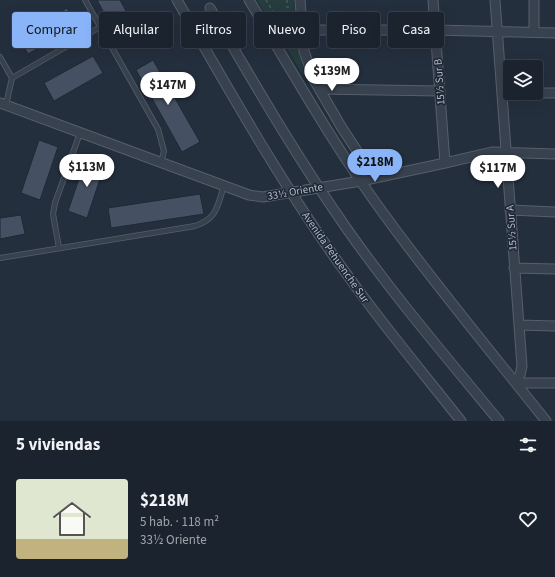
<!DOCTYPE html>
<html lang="es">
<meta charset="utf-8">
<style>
body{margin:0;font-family:"Source Sans 3",sans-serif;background:#282f3a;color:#f1f3f6;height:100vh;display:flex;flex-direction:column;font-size:15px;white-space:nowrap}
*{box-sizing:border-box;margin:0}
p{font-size:13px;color:#a0a4aa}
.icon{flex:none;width:22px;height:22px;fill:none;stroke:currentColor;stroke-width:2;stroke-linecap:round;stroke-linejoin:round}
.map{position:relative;height:421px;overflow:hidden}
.side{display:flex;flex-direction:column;background:#1b232e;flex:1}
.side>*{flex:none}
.top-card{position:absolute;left:12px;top:12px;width:531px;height:36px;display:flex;gap:8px}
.tools{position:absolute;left:503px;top:60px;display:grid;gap:8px}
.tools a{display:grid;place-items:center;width:40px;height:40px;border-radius:4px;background:#1b232e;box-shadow:0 4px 16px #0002,0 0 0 1px #39404a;font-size:20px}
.price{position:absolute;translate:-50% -34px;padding:0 9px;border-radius:14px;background:#fff;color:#222;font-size:13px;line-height:26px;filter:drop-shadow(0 1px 2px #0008)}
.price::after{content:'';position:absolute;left:50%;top:24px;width:12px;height:9px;margin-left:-6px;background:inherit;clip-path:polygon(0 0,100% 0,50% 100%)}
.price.selected{background:#8ab4f8;color:#111}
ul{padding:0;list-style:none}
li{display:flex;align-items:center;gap:12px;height:100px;padding:0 16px}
li span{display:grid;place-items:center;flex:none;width:112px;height:80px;border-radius:4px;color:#555}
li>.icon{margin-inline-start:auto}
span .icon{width:48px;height:48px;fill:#fffc;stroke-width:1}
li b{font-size:17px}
h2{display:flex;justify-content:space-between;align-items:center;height:48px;padding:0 16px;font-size:17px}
.pill{padding:0 14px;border-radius:4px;background:#1b232e;box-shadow:0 4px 16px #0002,0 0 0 1px #39404a;font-size:14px;line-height:36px}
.pill.selected{background:#8ab4f8;color:#111}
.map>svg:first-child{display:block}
</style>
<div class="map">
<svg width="555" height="421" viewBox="0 0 555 421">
<rect width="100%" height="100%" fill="#242f3e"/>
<path fill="#263c3f" d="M257,0H294L297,35L304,76Z"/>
<path fill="#455162" stroke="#1f2835" d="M97,0H120L141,38L123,48Z
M67,8L77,26L28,54L18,36Z
M93,56L103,73L54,101L44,83Z
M153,60L200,142L182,152L136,70Z
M39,140L58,147L40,200L21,193Z
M86,158L105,164L87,218L68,211Z
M200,194L204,214L111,228L108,208Z
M21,215L25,234L0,239V218Z"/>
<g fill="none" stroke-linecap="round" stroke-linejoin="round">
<g stroke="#565f6c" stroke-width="6">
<path id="lane" d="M85,0L158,129L164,151L161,163
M0,57L12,78L6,105
M12,78L100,27
M59,248L53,214L55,203L80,133
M0,258L195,226C218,218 217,206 224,186"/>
</g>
<g stroke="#565f6c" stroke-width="11">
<path id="street" d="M177,0C232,95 286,192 351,280C386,329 424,374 461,421
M249,0C293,73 335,148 386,217C437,287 492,353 546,421
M300,0L304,51L314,80L342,128L365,163L372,178
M433,0L445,163
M495,0L522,366L520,375L516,383
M210,8C254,83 297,158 347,229C394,296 447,358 499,421
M302,30H435L555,33
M534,32V0
M319,89L440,91
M536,93H555
M0,103L249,195L263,197L361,181L445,163L492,152L555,154
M510,210L555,212
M514,268L555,269
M519,325L555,326
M516,383H555"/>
</g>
<path stroke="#44595c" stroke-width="1.5" stroke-dasharray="3 3" stroke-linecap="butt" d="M266,0L279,22L292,26
M287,0V7L292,8"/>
<use href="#lane" stroke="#38414e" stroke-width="4.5"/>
<use href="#street" stroke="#38414e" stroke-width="9"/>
</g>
<g text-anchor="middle" stroke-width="3" stroke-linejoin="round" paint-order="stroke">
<g font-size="11" fill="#b4bcc9" stroke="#1d2633">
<text transform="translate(439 82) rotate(-94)" y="4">15½ Sur B</text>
<text transform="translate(295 191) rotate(-10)" y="4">33½ Oriente</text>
<text transform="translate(511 228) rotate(-94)" y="4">15½ Sur A</text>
<text transform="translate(336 257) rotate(55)" y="4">Avenida Pehuenche Sur</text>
</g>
</g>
</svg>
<div class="tools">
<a><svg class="icon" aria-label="layers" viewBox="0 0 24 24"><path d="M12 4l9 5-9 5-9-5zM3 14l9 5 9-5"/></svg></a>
</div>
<b class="price" style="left:332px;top:92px">$139M</b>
<b class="price" style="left:168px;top:106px">$147M</b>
<b class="price selected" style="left:375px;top:183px">$218M</b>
<b class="price" style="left:87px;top:188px">$113M</b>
<b class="price" style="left:498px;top:189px">$117M</b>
<div class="top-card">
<a class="pill selected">Comprar</a>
<a class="pill">Alquilar</a>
<a class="pill">Filtros</a>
<a class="pill">Nuevo</a>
<a class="pill">Piso</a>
<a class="pill">Casa</a>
</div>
</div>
<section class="side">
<h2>5 viviendas<svg class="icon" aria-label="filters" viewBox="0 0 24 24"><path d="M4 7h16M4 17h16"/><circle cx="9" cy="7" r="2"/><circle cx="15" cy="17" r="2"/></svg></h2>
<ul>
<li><span style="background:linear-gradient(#dfe7d0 75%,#c2b280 0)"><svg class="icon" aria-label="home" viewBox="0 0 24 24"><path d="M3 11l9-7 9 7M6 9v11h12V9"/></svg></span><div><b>$218M</b><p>5 hab. · 118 m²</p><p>33½ Oriente</p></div><svg class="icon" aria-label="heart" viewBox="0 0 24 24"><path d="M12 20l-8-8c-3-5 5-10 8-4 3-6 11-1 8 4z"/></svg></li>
</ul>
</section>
